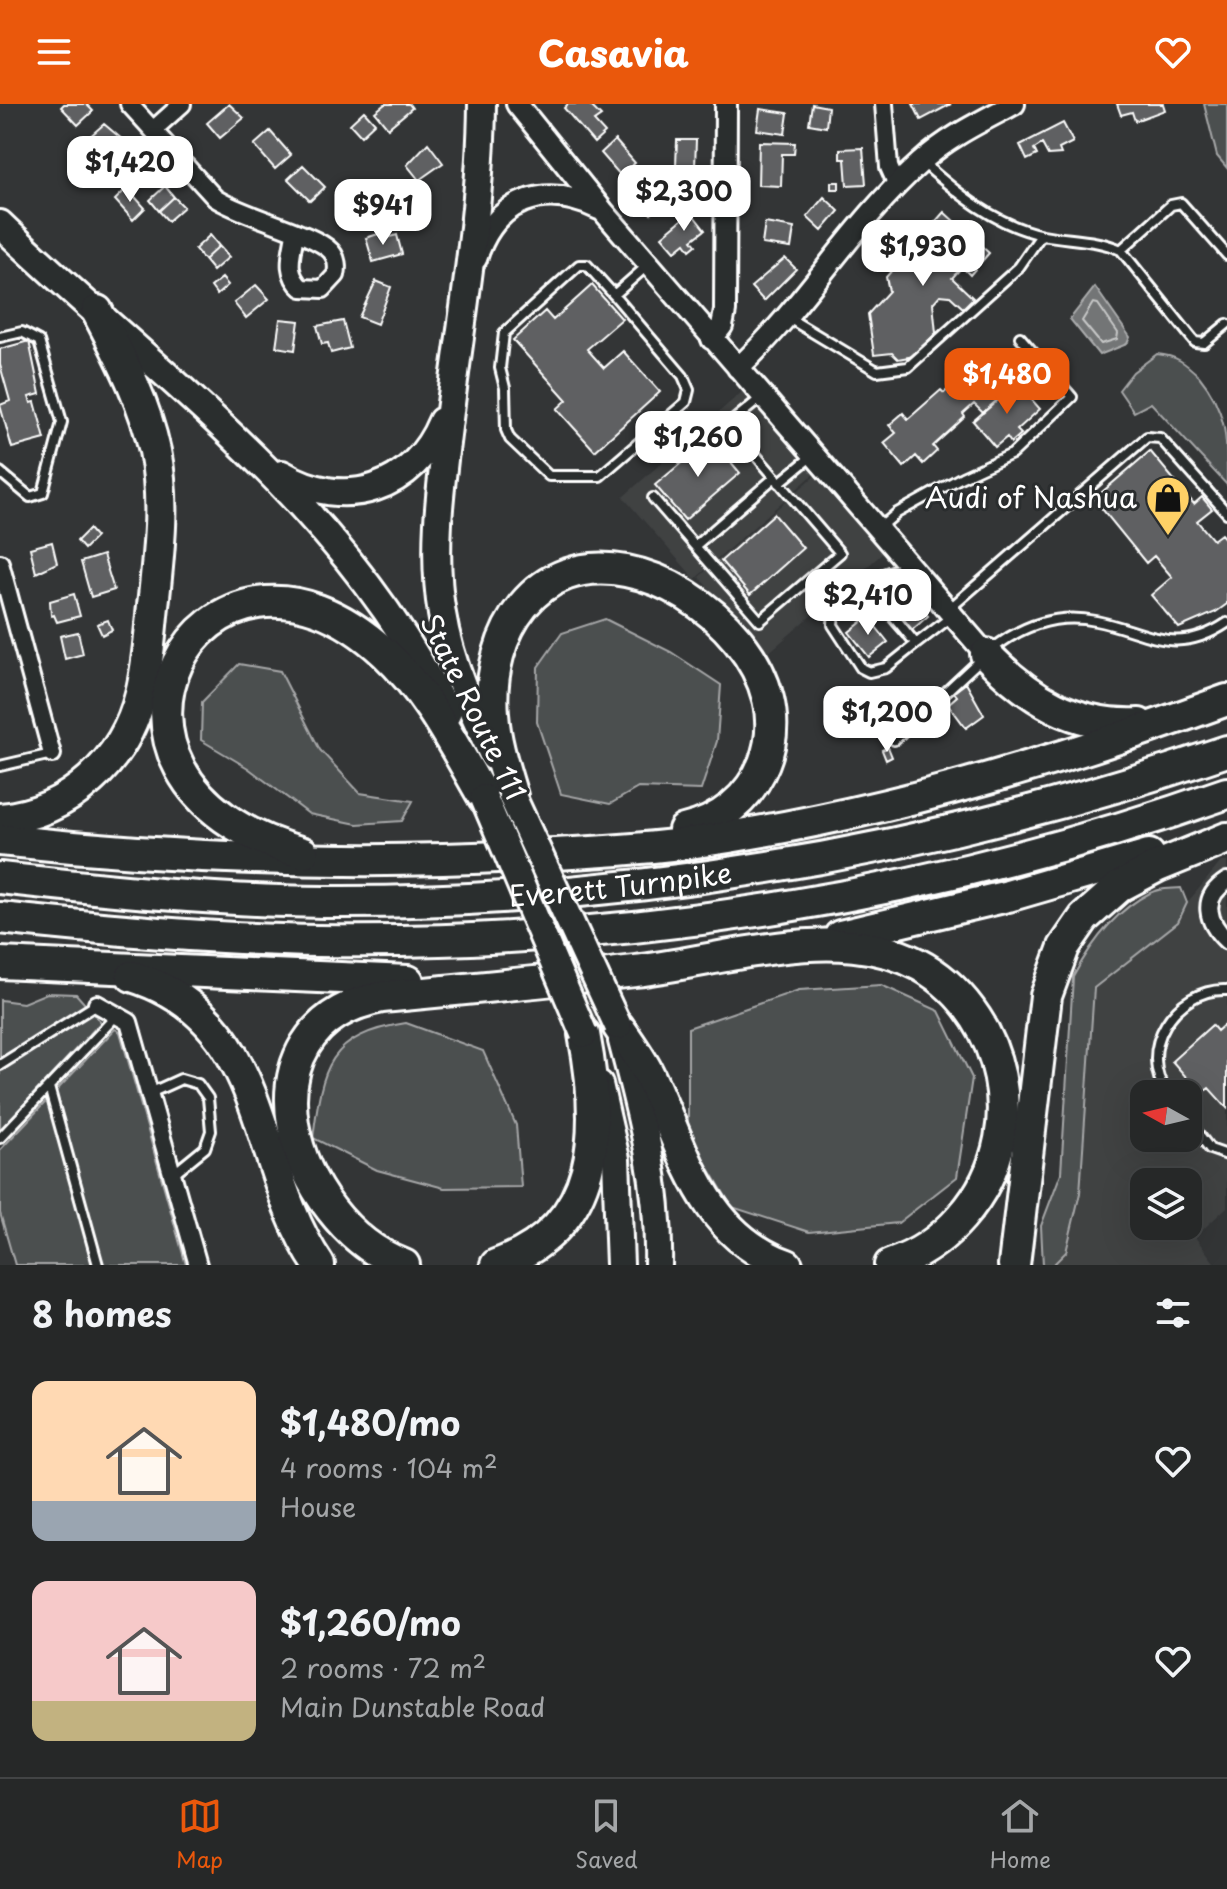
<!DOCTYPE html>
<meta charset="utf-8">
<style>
body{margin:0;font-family:"Playpen Sans",sans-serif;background:#2e3030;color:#f1f3f6;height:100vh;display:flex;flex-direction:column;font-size:30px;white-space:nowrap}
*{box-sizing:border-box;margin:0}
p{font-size:26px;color:#a4a6a8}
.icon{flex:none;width:44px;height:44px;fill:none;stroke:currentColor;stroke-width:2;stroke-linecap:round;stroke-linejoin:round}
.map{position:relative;height:1161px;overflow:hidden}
.details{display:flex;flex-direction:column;background:#262828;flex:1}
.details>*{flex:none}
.needle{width:52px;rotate:278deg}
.controls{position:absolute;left:1130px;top:976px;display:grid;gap:16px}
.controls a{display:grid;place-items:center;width:72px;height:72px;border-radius:16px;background:#262828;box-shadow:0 8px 32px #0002,0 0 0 2px #424445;font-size:40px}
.price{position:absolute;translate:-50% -68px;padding:0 18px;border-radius:16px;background:#fff;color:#222;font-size:26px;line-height:52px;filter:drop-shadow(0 2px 4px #0008)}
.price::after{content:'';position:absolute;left:50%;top:48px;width:24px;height:18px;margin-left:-12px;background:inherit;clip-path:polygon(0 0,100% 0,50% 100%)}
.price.current{background:#ea580c;color:#fff}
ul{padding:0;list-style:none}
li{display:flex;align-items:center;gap:24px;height:200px;padding:0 32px}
li span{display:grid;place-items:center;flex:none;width:224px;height:160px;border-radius:16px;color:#555}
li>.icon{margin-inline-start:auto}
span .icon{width:96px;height:96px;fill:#fffc;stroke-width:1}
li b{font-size:34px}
h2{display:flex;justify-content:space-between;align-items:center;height:96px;padding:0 32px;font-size:34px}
header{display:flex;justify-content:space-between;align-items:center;height:104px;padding:0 32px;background:#ea580c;color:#fff;font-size:36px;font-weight:800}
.tab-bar{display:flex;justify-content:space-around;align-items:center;height:112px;border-top:2px solid #424445;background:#262828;font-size:22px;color:#a4a6a8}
.tab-bar a{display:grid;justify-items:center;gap:4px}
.tab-bar .current{color:#ea580c}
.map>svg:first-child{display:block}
</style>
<header><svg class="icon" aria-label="menu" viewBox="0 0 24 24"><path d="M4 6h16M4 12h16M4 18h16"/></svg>Casavia<svg class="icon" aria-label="heart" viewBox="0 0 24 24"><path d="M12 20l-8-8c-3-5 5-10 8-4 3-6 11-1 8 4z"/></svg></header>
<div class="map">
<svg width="1227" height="1161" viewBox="0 0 1227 1161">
<rect width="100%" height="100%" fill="#333536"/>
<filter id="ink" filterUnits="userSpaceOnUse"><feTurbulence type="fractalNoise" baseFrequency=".0125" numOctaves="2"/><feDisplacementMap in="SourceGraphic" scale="16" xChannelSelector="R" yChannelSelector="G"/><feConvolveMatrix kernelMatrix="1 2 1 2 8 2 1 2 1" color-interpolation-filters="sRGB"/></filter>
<g filter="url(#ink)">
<path fill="#404243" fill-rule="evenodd" d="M744,286L816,368L695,475L623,393Z
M817,370L884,448L766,551L699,473Z
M1221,758H1227V1103L1195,1133L1216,1161H1053L1066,1148L1080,1089L1094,884L1178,819L1187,799ZM1144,990H1188V1034H1144ZM1144,1078H1188V1122H1144Z"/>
<path fill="#4c4f50" stroke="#a6a7a8" stroke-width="2" d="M1204,0H1227V64L1217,52Z
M1157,250C1177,252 1184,258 1199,272C1227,306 1227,333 1227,381L1151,299L1134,308L1119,286L1133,268Z
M605,515L671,548L721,581L717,637L701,686L638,684L610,700L561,690L537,618L538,563L562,529Z
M239,560L280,567L320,646L360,689L413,697L402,717L357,720L309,710L248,664L201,636L202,598Z
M1181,784L1187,799L1178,818L1094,884L1080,1089L1066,1148L1053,1161H1043L1041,1122L1061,1069L1073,873C1090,841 1116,806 1150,789C1158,784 1172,785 1181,784Z
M881,881L939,907L972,974L957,1073L898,1119L809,1128L732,1103L688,1029V924L799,886Z
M47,889L76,890L101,918L0,1026V896L23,899Z
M406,919L483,947L516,1021L521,1083L444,1084L377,1066L313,1034C322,963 328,931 406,919Z
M115,925L120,928L186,1161H15L0,1109V1046Z"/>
<path fill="#737576" stroke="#abacad" stroke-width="2" d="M1095,183L1130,233L1127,240L1099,251L1070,215Z"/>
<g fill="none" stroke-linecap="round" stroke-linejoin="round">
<path stroke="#c7c8c8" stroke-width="2" d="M1093,199L1098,200L1118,229L1117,235L1101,240L1082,217Z"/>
</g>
<path fill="#5f6162" stroke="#fff" stroke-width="2" d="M64,0H86L93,7L78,21L61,3Z
M229,0L244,14L220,34L207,19Z
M385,0H409L412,4L388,24L375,8Z
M568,0H589L601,12L594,17L605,29L594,39L564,4Z
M812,0L828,3L826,23L809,20Z
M913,0H951L921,16Z
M1117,0H1163L1165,6L1135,17L1132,8L1121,11Z
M760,5L788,9L785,30L757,26Z
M364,7L375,19L361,32L350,20Z
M1063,19L1073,38L1059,45L1061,50L1048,51L1042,40L1034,45L1037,51L1027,56L1020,41Z
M104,20L123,36L105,52L88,34Z
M270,27L291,51L275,65L254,41Z
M123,36L138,56L122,70L105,52Z
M615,36L635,59L621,72L601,49Z
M677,36H696L695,63L676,62Z
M759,38L795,39L794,50H782L781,82L758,81Z
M428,39L443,59L419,76L407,61Z
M863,44L866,80L847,81L845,55H840V45Z
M303,61L325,83L310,97L288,75Z
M697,69L706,80L688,96L679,85Z
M645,73L666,97L651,110L630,86Z
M831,78H839V85H831Z
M371,81L383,97L358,116L347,100Z
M165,82L174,93L159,107L150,96Z
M127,84L145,104L133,116L115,96Z
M174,93L184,103L168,117L159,107Z
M824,93L839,107L822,127L807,113Z
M691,108L705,126L692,136L696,141L690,146L685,139L675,147L662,132Z
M944,108L989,149L970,171L962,163L952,174L973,194L963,204L950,192L940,191L933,199L936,229L914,252L898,255L892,249L874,251L868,210L889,187L886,173Z
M765,119L794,124L791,144L762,140Z
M384,128L386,134L397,131L402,150L373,158L366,134Z
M210,131L219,142L204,156L195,145Z
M219,142L229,153L213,167L204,156Z
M785,154L796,165L764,197L751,183Z
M222,174L228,181L217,191L211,183Z
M376,177L391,183L377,220L359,213Z
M256,181L269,195L246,214L234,199Z
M592,181L622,215L587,245L604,264L623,247L660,288L595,347L557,305L567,296L513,236L545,207L553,216Z
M280,215L299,217L295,246L276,243Z
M343,217L350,244L331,249L328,239L322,240L317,222Z
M29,237L40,290L29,293L31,299L35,298L45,335L12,344L0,301L10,297L0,261V245Z
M978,251L1009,287L983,309L974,300L963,310L965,313L933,342L937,347L923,360L916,352L904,363L884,339L896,329L889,321L903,309L908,315L941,286L944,289L955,279L951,274Z
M1017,279L1040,305L1017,326L1021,330L1011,339L1007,333L995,343L973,317Z
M711,334L740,369L685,416L655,381Z
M1150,347L1194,400L1202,393L1212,405L1197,417L1213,436L1221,430L1227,437V500L1216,508L1179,524L1151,491L1172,473L1154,452L1146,459L1094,395Z
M774,410L803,444L750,491L721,457Z
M89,425L96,433L84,445L77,437Z
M52,438L57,459L36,469L30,444Z
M103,451L114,486L91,493L81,458Z
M74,490L80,512L57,518L54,511L51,512L50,497Z
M915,496L928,512L903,534L889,518Z
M868,513L888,538L869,553L849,528Z
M108,516L112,526L102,531L97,520Z
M78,528L83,550L65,555L60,532Z
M966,579L984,611L966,624L948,600L957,592L954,588Z
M888,643L892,653L886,656L882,646Z
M1227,918V1004L1209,984L1201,990L1172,957L1212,921L1217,927Z"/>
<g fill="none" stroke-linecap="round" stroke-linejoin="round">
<g stroke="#fff" stroke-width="14">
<path id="service" d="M922,58C957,89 995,121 1043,131C1068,136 1097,135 1121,146L1195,238L1204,239L1227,220
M1121,146L1171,101L1181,99L1227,151
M614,191L587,161H579L504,229L500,264L505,284L506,326L510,335L549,372H600L686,298L689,286L683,272L614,191L648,161
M787,213L877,267L908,263L1019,163L1041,131
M0,233L22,228L39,237L62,318L43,389L30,393L0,368
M779,379L812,352
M653,394L760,517L840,449L729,320L762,293
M877,426L897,409L962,373L1012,350L1072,293L1020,233
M695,442L775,373
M907,463C877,470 833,485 833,521L861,564L869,568L886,564L916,540
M865,477L916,540L951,513
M948,506L1147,333L1160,334L1227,409
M991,546C1021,522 1057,509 1096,517C1147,527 1174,554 1227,519
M894,636L981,555
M0,662L52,650
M0,961L97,900
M49,983L98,1161
M150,989L181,975L198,980L208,994L211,1027L205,1044L173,1070
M1168,990C1135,947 1175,883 1227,886
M1188,1016L1210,1045L1227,1051
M0,1034L118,910"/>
</g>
<g stroke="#fff" stroke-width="22">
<path id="minor" d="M129,0L215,94C242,112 314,129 331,147C337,154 338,162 336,171L323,185L302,184C284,169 292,149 295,130
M884,0L889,63L897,81
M153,26L182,0
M0,459L52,650
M1227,777C1200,794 1207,818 1227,837
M97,900L129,918L198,1161"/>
</g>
<g stroke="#fff" stroke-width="26">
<path id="tertiary" d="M517,0L603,107L986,550
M476,155C495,95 544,78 599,105
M712,235L722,222L725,207L726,0
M738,264C805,202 852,119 921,58C948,33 982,17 1014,0"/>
</g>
<g stroke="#fff" stroke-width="32">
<path id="primary" d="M482,0C481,105 462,211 449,315C441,380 431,445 442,510C450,561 472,606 494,653
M0,120C160,274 349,405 447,610
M282,370C345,408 414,385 442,317
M622,937C642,1012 660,1082 658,1161
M599,980L616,1055L620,1161"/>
</g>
<g stroke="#fff" stroke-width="36">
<g id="motorway">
<path d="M986,550C1029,595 1075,623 1139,620"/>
<path d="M512,692C504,665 495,638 493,610C486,529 536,449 626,467C706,482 798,573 764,659C750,694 720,718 684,726"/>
<path d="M0,715C69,709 125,657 141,590C149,559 150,525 154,493C159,444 165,396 155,347C144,296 120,252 97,207"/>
<path d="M0,736C180,755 358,762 538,751C588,748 639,746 689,739C873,713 1053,660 1227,596"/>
<path d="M303,749C43,680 201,379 385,549C428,589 455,644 484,694"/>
<path id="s1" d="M0,774C108,786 216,797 324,798C633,800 935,747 1227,647"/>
<path d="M0,814C106,825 212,835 318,837C626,842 937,792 1227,689"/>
<path d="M840,832L1008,792L1149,751"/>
<path d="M0,859L408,877"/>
<path d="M132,872C273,916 250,1061 319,1161"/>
<path d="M618,922C628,937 640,953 648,969C684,1043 700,1130 787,1161"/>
<path d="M404,1161C289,1118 231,921 382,893C466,885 551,877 635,867C748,854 897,794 976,914C999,949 1008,994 1000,1035C989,1093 945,1143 890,1161"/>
<path d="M496,1161C603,1123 602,1024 584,930"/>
<path d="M1014,1161L1046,892L1064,843L1084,814L1120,782L1158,762L1227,734"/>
</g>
</g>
<use href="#service" stroke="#2a2d2e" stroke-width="8"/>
<use href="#minor" stroke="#2a2d2e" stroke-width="16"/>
<use href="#tertiary" stroke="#2a2d2e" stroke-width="20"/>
<use href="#primary" stroke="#2a2d2e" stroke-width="26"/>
<use href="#motorway" stroke="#2a2d2e" stroke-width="30"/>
<g stroke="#fff" stroke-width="32" stroke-linecap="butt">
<path id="primary-bridge" d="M512,692L618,922
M484,694L584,930"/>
</g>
<use href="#primary-bridge" stroke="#2a2d2e" stroke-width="26"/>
</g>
</g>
<defs>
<g id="shop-pin" transform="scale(2.3)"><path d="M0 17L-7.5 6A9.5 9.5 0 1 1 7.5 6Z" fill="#ffd166" stroke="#2a2d2e"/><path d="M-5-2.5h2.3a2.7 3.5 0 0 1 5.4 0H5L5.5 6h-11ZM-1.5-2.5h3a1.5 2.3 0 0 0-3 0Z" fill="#111"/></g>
</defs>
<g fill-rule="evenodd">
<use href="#shop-pin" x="1168" y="394"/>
</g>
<g text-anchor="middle" stroke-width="6" stroke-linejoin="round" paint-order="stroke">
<g font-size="28" fill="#fff" stroke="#2a2d2e" text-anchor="end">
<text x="1137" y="404">Audi of Nashua</text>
</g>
<g font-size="28" fill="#fff" stroke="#2a2d2e">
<text transform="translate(473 603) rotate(64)" y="10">State Route 111</text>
<text dy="10" stroke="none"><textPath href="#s1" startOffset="622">Everett Turnpike</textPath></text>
</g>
</g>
</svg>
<div class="controls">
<a><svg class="needle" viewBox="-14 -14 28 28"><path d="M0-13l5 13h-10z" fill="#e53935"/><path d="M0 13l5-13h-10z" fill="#a4a6a8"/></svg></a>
<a><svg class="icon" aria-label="layers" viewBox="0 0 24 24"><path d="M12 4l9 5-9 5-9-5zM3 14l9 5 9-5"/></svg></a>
</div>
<b class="price" style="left:130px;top:100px">$1,420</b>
<b class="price" style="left:684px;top:129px">$2,300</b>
<b class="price" style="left:383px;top:143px">$941</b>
<b class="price" style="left:923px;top:184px">$1,930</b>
<b class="price current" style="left:1007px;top:312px">$1,480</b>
<b class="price" style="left:698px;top:375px">$1,260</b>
<b class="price" style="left:868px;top:533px">$2,410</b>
<b class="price" style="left:887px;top:650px">$1,200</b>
</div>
<section class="details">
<h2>8 homes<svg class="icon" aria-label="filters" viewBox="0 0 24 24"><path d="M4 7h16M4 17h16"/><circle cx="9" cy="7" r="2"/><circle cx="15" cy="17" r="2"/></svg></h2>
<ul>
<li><span style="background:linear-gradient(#ffd9b3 75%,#9aa5b1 0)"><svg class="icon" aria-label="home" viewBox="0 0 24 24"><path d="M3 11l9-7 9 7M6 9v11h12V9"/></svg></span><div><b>$1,480/mo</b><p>4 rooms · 104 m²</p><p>House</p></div><svg class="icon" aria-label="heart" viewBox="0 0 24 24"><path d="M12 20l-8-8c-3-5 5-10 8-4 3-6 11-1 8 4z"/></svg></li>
<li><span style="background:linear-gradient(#f6c9c9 75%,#c2b280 0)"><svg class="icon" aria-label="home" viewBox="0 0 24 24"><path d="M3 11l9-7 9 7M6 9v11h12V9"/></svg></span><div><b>$1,260/mo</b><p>2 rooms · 72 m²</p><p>Main Dunstable Road</p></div><svg class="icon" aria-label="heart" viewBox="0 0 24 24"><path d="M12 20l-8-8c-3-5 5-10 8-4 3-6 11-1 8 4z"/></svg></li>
</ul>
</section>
<nav class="tab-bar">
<a class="current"><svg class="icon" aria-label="map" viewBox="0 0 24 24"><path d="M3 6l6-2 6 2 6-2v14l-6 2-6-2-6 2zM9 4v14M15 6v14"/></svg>Map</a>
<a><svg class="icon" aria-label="saved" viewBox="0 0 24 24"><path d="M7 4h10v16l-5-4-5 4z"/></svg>Saved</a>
<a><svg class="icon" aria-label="home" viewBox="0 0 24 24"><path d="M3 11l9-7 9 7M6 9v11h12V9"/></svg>Home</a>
</nav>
